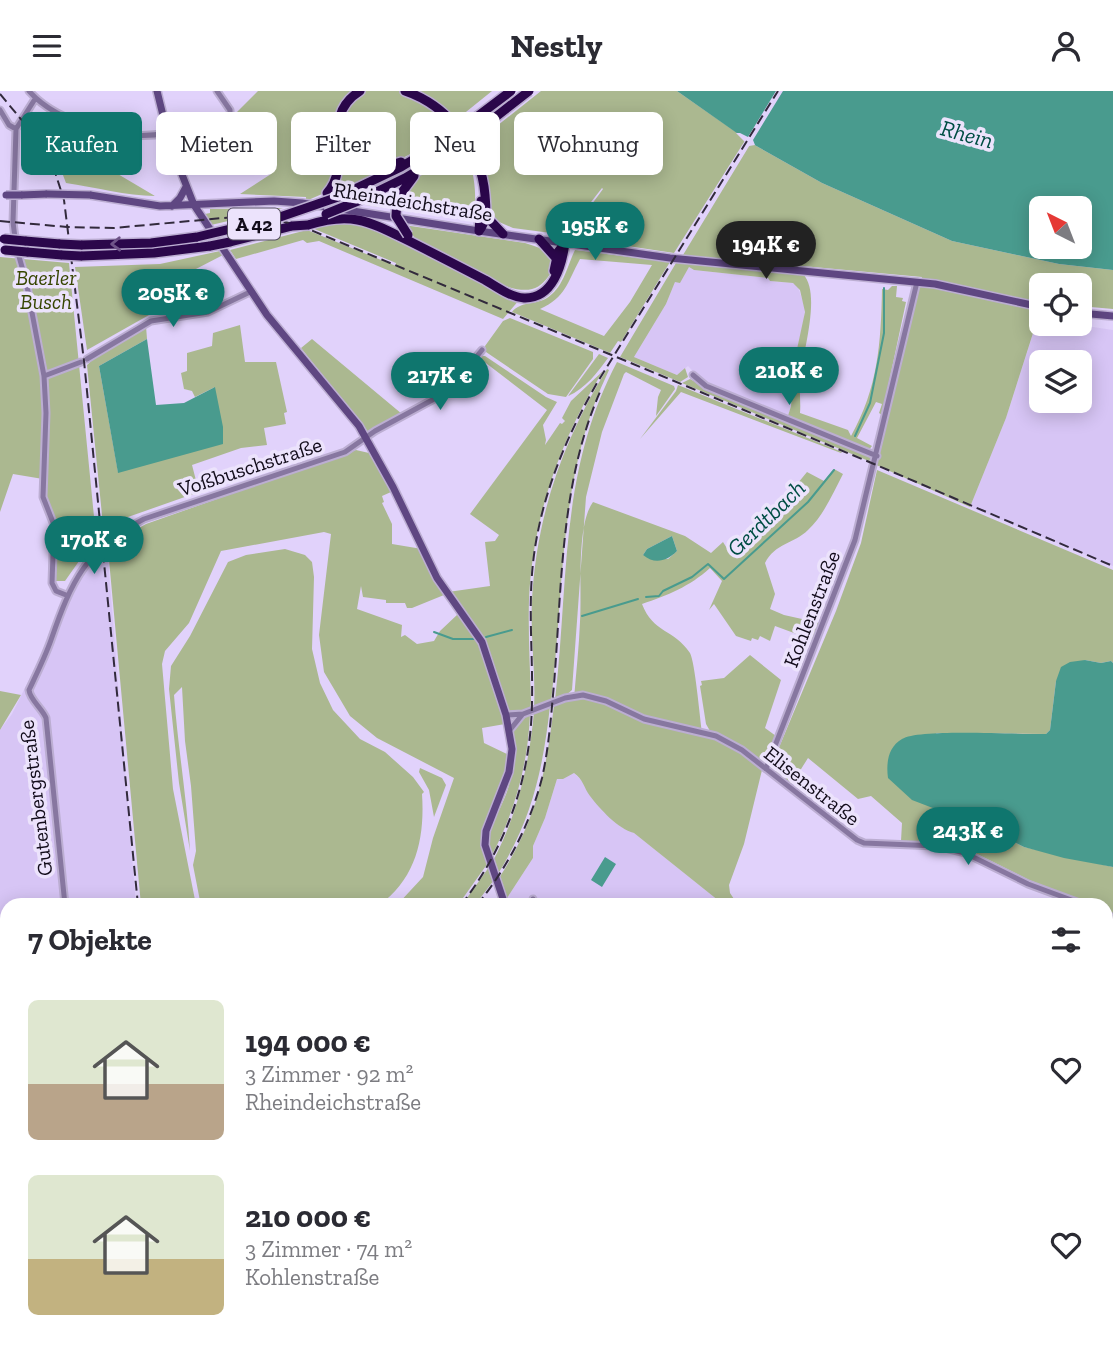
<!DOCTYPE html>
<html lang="de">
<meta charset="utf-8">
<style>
body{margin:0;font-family:"Zilla Slab",serif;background:#f7f7f7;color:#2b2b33;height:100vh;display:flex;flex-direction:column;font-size:26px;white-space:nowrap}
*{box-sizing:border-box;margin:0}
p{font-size:23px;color:#7c7c81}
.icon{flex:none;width:38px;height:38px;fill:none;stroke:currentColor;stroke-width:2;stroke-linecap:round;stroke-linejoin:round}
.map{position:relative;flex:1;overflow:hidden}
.panel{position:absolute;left:0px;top:807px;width:1113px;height:450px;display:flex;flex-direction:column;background:#fff;border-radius:21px 21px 0 0;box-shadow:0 4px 18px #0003}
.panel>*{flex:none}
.guide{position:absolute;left:21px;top:21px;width:700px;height:63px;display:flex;gap:14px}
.needle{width:46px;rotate:318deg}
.tools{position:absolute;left:1029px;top:105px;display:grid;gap:14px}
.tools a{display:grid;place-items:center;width:63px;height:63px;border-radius:10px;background:#fff;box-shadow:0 4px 18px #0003;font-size:35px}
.price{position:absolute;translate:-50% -60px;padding:0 16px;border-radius:24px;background:#0f766e;color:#fff;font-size:23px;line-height:46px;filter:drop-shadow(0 2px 4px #0008)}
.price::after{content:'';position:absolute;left:50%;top:42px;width:21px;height:16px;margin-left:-10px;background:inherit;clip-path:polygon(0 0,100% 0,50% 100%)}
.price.active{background:#222;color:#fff}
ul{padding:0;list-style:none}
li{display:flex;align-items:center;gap:21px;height:175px;padding:0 28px}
li span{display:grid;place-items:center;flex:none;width:196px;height:140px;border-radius:10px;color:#555}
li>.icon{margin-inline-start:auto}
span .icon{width:84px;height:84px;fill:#fffc;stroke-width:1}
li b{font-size:30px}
h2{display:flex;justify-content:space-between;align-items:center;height:84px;padding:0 28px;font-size:30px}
.chip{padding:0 24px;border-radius:10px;background:#fff;box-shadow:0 4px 18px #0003;font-size:24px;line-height:63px}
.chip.active{background:#0f766e;color:#fff}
header{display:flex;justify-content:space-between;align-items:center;height:91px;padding:0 28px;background:#fff;font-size:32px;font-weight:700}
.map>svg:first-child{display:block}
</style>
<header><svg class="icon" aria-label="menu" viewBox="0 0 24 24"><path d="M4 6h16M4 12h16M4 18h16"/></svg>Nestly<svg class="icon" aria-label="person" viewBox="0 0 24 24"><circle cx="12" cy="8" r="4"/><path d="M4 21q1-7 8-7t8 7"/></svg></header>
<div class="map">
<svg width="1113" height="1256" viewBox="0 0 1113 1256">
<rect width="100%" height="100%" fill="#e1d2fb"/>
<path fill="#d7c5f5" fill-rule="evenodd" d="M689,176L694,179L769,187L770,190L793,192L798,196L805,217L804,229L794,272L791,315L787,328L705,293L688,275L677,284L634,266L666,213L675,191H680Z
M1038,227H1041V233H1073L1113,239V475L970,416L1006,327ZM1041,271H1080V310H1041Z
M99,467L108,468L136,814H7V900L6,883L0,868V639L12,623L82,482Z
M574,682L582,690L591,706L623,737L634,742L724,814H542L532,807L530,814H508L507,807L533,767V755L545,727L557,688Z
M7,970V1085L0,1089V972Z"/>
<path fill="#abb890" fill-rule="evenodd" d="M258,0H492L456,29L436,20L434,27L447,37C428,53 407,68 382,75L381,80L330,103H322L306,110V106L240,103L271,83L232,26Z
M541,0H677L746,48L674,162L581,148L575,136L603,98L602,97L577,129L566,131L569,137L566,144L513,137L490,127L473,54Z
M751,52L822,92L952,150L1059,173L1113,179V218L1080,215V194H1041V217L1006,327L970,416L874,373L922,186L683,164Z
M466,60C473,75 481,116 469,129L366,114Z
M75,70L106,76L155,105C127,105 94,96 66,92L58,71Z
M283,117L211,134L205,123L210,122V118Z
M350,131L375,137L520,208L503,228L319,150L307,152L303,149L236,168L230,159L307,139L396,175V172L312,137L325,133Z
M404,134L525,152C541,157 554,160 552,180C547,188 541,196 532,198C506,205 450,167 426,154L416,148Z
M575,159L670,171L621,251L618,250L610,262L512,221C521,210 535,214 547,207C564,196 567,175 575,159ZM580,168L652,174L630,211L604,245L540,218C566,206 567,192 580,168Z
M220,160L223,164L165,194L169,221L149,224L87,259L75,176L160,173Z
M0,166L69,172L96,446L65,490H53L55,434L44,406L43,388L13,383L0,421Z
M676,172L803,183C822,203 802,263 800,289C799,300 801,311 800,322L848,339L851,345C878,297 881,252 882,198L888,199L892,195H897L896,206L903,207L902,210L906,211L882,324L879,322L882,313L876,311L857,347L872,355L868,360L787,328L791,315L794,272L805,221L800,199L793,192L770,190L768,187L694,179L689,176L680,192L675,191L666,213L634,266L677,284L685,277L688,286L680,291L620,266Z
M510,227L593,261V268L566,306L548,303L486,261L485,255L503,230Z
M240,234L245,271H276L287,321L284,322L286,333L264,337L267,354L241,357L192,374L199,401L128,426L104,444L87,274L100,262L146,235L147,248L99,275L118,381L215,296L195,306L192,300L184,298L181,282L187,280V262L212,255L213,242Z
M312,248L402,323L369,342L301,257Z
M599,263L608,267C598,281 585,298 568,305Z
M481,265H485L546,306L557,311L543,334L546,349L545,354L560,332L562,333L565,330L562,327L571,310L603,280C560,349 533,425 529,508C528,541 530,576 531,610L530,619C523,622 513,624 507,619L482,544L448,501L490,495L485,451L495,450L499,444L470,423L547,319L478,266Z
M617,271L674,295L675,298L656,325L658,306L661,299L626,281L624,283L602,341L586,406L572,599L565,605L555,609C569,490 559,381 617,271Z
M607,278L609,279C557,387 565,495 551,611L534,617C536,582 530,546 532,510C536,426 563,349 607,278Z
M690,288L705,296L870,366L871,371L682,292Z
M678,294L842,361L841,362L681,301L640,348L676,300Z
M356,359L369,362L391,401L382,405L384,411L382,412L392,433V453L422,458L444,504L412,517H407L405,512H386V509L363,506L361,495L357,518L402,534L401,546L405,544L417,553L434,550L440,540L458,523C485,553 493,595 505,633L482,637L484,652L509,664L507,676L483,757L488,772L458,814H397L423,786L433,747L454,687L377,647L350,625L324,581L319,544L331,443L324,441L221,460L189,532L165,560L162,573L173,698L196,814H141L108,458L116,450L146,433Z
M834,378L843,383C833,402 824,424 808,439C794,453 775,452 765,472L775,503L770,518L784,524L820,532L813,549L775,535L770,550L760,545L758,549L752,547L751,550L736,545L714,513L709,519L722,490L710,477C689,496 668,504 642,513C653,542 674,538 690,562C695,571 700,628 702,642L738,659L762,679L744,753L729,794L730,802L738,814H724L634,742C618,738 600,718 590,705C584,697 583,688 574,682L563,688H557L545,727L533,755V767L507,807L499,787C537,728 546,682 554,614L574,608C576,582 579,556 580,531C582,501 576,434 593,411L685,445L711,462L723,451L728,459L755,437L793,398L807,381L824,390ZM672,445L677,460L668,468L643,464L647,458Z
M877,379L1113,479V572L1111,570L1101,572L1085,569L1056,590L1050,639L1046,643L936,642L990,739L1024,756L1113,776V823L1106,821V814H1092L1029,789L971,760L937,751L901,750L902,732L871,705L858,708L808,667L791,694L770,678L836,520L861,452Z
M285,458L305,464L312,471L314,486L312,558L320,592L333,619L360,648L385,661L413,686L424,701L422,703C425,747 416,788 379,814H202L200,810L193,774L196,760L191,695L185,650L182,596L174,604C178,657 187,708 190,760L179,692L169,598L171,575L190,545L228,471L246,464Z
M750,564L781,589L765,637L776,645L766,670L762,671L734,651L710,640L706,633L700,595L702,594L701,590L724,587Z
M0,600L21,604L0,639Z
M550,615C543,678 532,728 498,783L493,770C518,722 529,674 534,621Z
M530,623C528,673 515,721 491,766C482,741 503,718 509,694C514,675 515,659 512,639L524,625Z
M420,677L442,687L446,694L434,726L429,699L419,681Z
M489,776L494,789L475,814H462Z
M0,868C12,899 7,937 7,970L0,972Z
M7,1111V1250H131L126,1256H0V1115Z
M567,1250H768L764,1256H591Z"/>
<path fill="#499b8e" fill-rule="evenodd" d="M677,0H1113V179L1059,173L952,150L822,92L751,52ZM1041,117H1080V156H1041Z
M147,248L156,314L184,312L215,296L223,336V353L118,382L99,275Z
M672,445L677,460C667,470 655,474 643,464L647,458Z
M1085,569L1101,572L1111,570L1113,572V776L1064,767L1024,756L990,739L912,709L888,687C886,672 888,656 902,648C920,637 1018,644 1046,643L1050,639L1056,590L1061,576L1070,571Z
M605,766L616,773L602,796L591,789Z"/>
<path fill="#e1d2fb" d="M776,0H783L753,49L755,54L749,55L736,42H740L748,46Z"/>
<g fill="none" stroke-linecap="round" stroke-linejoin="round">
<path stroke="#499b8e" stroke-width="2" d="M855,345L870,312L884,242V197
M646,506L659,505L663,500L692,486L708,473L724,488L808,411L834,379
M582,525L638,508
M434,541L453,548H475
M486,546L512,539
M379,1250L394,1256
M663,1256L704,1250"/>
<g stroke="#bcaed2" stroke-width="9">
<path id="minor" d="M29,0C57,32 125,51 166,42
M217,0L230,19V22L211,42L227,64
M35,8L16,38L13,131L16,155L26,190L44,285L46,322L43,406L54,434L52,492L56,500L66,504
M0,19L9,34L16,38
M220,54L221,33
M87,268L151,230L208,221L250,201
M693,284L706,295L877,365
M44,285L81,271
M506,624L523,623L565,607L583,604L606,610L644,628L716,645L742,659L857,749L864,752L936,755L965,762L1028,793L1085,814
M509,640L522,624
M766,678L855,449L917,191
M65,814L46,627C42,617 30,609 29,599C37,582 45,566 51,549C71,491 86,457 144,428L345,361L375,340L447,301L482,259
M532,814L533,808
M1106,823L1113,827
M0,1093L7,1089
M235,1250L237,1256
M802,1250V1256
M1077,1250L1087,1256
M904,1256L911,1250
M997,1256L1001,1250
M1036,1256L1041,1250"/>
</g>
<g stroke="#bcaed2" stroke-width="10">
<path id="secondary" d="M157,0L170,53L194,114L267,224L359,335L393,396L437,487L482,551L506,624L512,658L509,681L486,740L485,754L505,814
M21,104L47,103
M90,104L160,115L274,110L302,112L479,140L670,167L935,193L1041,216
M172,115L180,107L186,96
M1080,222L1113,225
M504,1256L505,1250"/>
</g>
<g stroke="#bcaed2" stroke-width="12">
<path id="motorway" d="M405,0C449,15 481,57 485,104C486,118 488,128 479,140
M337,41C346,76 369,82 401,71
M327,102C355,71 317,27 360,0
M338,106L401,76L450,46
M397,108L414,85
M358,110L405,87L457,56
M486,125L503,143
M308,134C353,120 370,131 409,150C435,163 460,176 485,189C497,196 510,206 524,207C553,208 562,174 565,152
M479,140L481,110
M539,148L556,167
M25,150L60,153
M230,151L292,135
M81,154L151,152L197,146
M27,161L62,164
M81,165L154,162L210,155
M554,180L558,161L565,152"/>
</g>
<use href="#minor" stroke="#8777a0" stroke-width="5"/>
<use href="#secondary" stroke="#5f4782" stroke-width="7"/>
<use href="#motorway" stroke="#2b074b" stroke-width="9"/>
<path stroke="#322a3c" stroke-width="2" stroke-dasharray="10 5" stroke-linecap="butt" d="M0,3L40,51L54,78L64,109L84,270L138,814
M0,130L67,136L114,137L245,125L264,126L301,135L874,373L1113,475
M461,814C507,755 531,686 532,611C533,565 528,518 533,472C540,408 565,348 597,292L778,0
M477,814C507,777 530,734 542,687C549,656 551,625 554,593C562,496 560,392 600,301
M0,1110L7,1106
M182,1250L183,1256"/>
<g stroke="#bcaed2" stroke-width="10" stroke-linecap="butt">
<path id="secondary-bridge" d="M47,103L90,104
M6,104H21"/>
</g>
<g stroke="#bcaed2" stroke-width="12" stroke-linecap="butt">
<path id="motorway-bridge" d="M450,46L511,0
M457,56L529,0
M397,108L396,125L408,144
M326,123L358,110
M292,135L308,134
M197,146L280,126L338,106
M4,148L25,150
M60,153L81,154
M210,155L230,151
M5,159L27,161
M62,164L81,165"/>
</g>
<use href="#secondary-bridge" stroke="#5f4782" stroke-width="7"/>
<use href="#motorway-bridge" stroke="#2b074b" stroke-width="9"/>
</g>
<defs><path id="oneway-chevron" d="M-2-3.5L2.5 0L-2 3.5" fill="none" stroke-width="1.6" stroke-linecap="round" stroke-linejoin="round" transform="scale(1.75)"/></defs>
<use stroke="#6f5489" href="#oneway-chevron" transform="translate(116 153) rotate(178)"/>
<g text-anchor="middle" stroke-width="7" stroke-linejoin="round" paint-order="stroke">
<rect fill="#ece3fc" stroke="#534c5e" stroke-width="2" x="228" y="117.5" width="52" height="31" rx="5"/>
<g font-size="19" font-weight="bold" fill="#120c1a">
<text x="254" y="140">A 42</text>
</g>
<g font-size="21" fill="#120c1a" stroke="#ece3fc">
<text transform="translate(413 111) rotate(9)" y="7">Rheindeichstraße</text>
<text transform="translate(250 376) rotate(-18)" y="7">Voßbuschstraße</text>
<text transform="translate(812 518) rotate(-69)" y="7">Kohlenstraße</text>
<text transform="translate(812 695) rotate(38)" y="7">Elisenstraße</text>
<text transform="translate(36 707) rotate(-97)" y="7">Gutenbergstraße</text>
</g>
<g font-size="21" font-style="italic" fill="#364500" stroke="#ece3fc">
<text x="46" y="194">Baerler<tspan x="46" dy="24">Busch</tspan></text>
</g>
<g font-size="23" font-style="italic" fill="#004d44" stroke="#ece3fc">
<text transform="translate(967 43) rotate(15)" y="8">Rhein</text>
<text transform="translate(766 427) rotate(-44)" y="8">Gerdtbach</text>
</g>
</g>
</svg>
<div class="tools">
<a><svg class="needle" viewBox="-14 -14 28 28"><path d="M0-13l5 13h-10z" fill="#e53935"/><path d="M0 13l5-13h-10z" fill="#7c7c81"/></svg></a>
<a><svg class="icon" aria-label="locate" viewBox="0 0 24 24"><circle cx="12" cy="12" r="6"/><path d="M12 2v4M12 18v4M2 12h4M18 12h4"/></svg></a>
<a><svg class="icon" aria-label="layers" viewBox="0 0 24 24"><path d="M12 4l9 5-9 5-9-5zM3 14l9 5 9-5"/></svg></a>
</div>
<b class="price" style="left:595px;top:171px">195K €</b>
<b class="price active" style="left:766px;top:190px">194K €</b>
<b class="price" style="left:173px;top:238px">205K €</b>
<b class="price" style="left:789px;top:316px">210K €</b>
<b class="price" style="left:440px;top:321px">217K €</b>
<b class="price" style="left:94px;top:485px">170K €</b>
<b class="price" style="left:968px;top:776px">243K €</b>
<div class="guide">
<a class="chip active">Kaufen</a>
<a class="chip">Mieten</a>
<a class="chip">Filter</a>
<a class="chip">Neu</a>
<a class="chip">Wohnung</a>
</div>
<section class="panel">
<h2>7 Objekte<svg class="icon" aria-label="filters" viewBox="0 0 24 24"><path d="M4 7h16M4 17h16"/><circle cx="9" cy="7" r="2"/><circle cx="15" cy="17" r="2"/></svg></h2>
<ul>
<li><span style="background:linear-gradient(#dfe7d0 60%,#b9a48a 0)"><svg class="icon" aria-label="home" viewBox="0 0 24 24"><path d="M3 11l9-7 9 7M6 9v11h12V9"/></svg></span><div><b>194 000 €</b><p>3 Zimmer · 92 m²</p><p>Rheindeichstraße</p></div><svg class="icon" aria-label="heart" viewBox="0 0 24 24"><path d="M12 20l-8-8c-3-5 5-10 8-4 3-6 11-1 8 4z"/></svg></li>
<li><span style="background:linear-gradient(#dfe7d0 60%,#c2b280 0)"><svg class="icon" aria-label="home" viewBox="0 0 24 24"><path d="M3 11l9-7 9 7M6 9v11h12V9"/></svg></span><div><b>210 000 €</b><p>3 Zimmer · 74 m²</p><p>Kohlenstraße</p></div><svg class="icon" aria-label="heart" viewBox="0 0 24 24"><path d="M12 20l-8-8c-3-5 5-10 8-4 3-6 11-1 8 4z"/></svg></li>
</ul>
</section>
</div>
